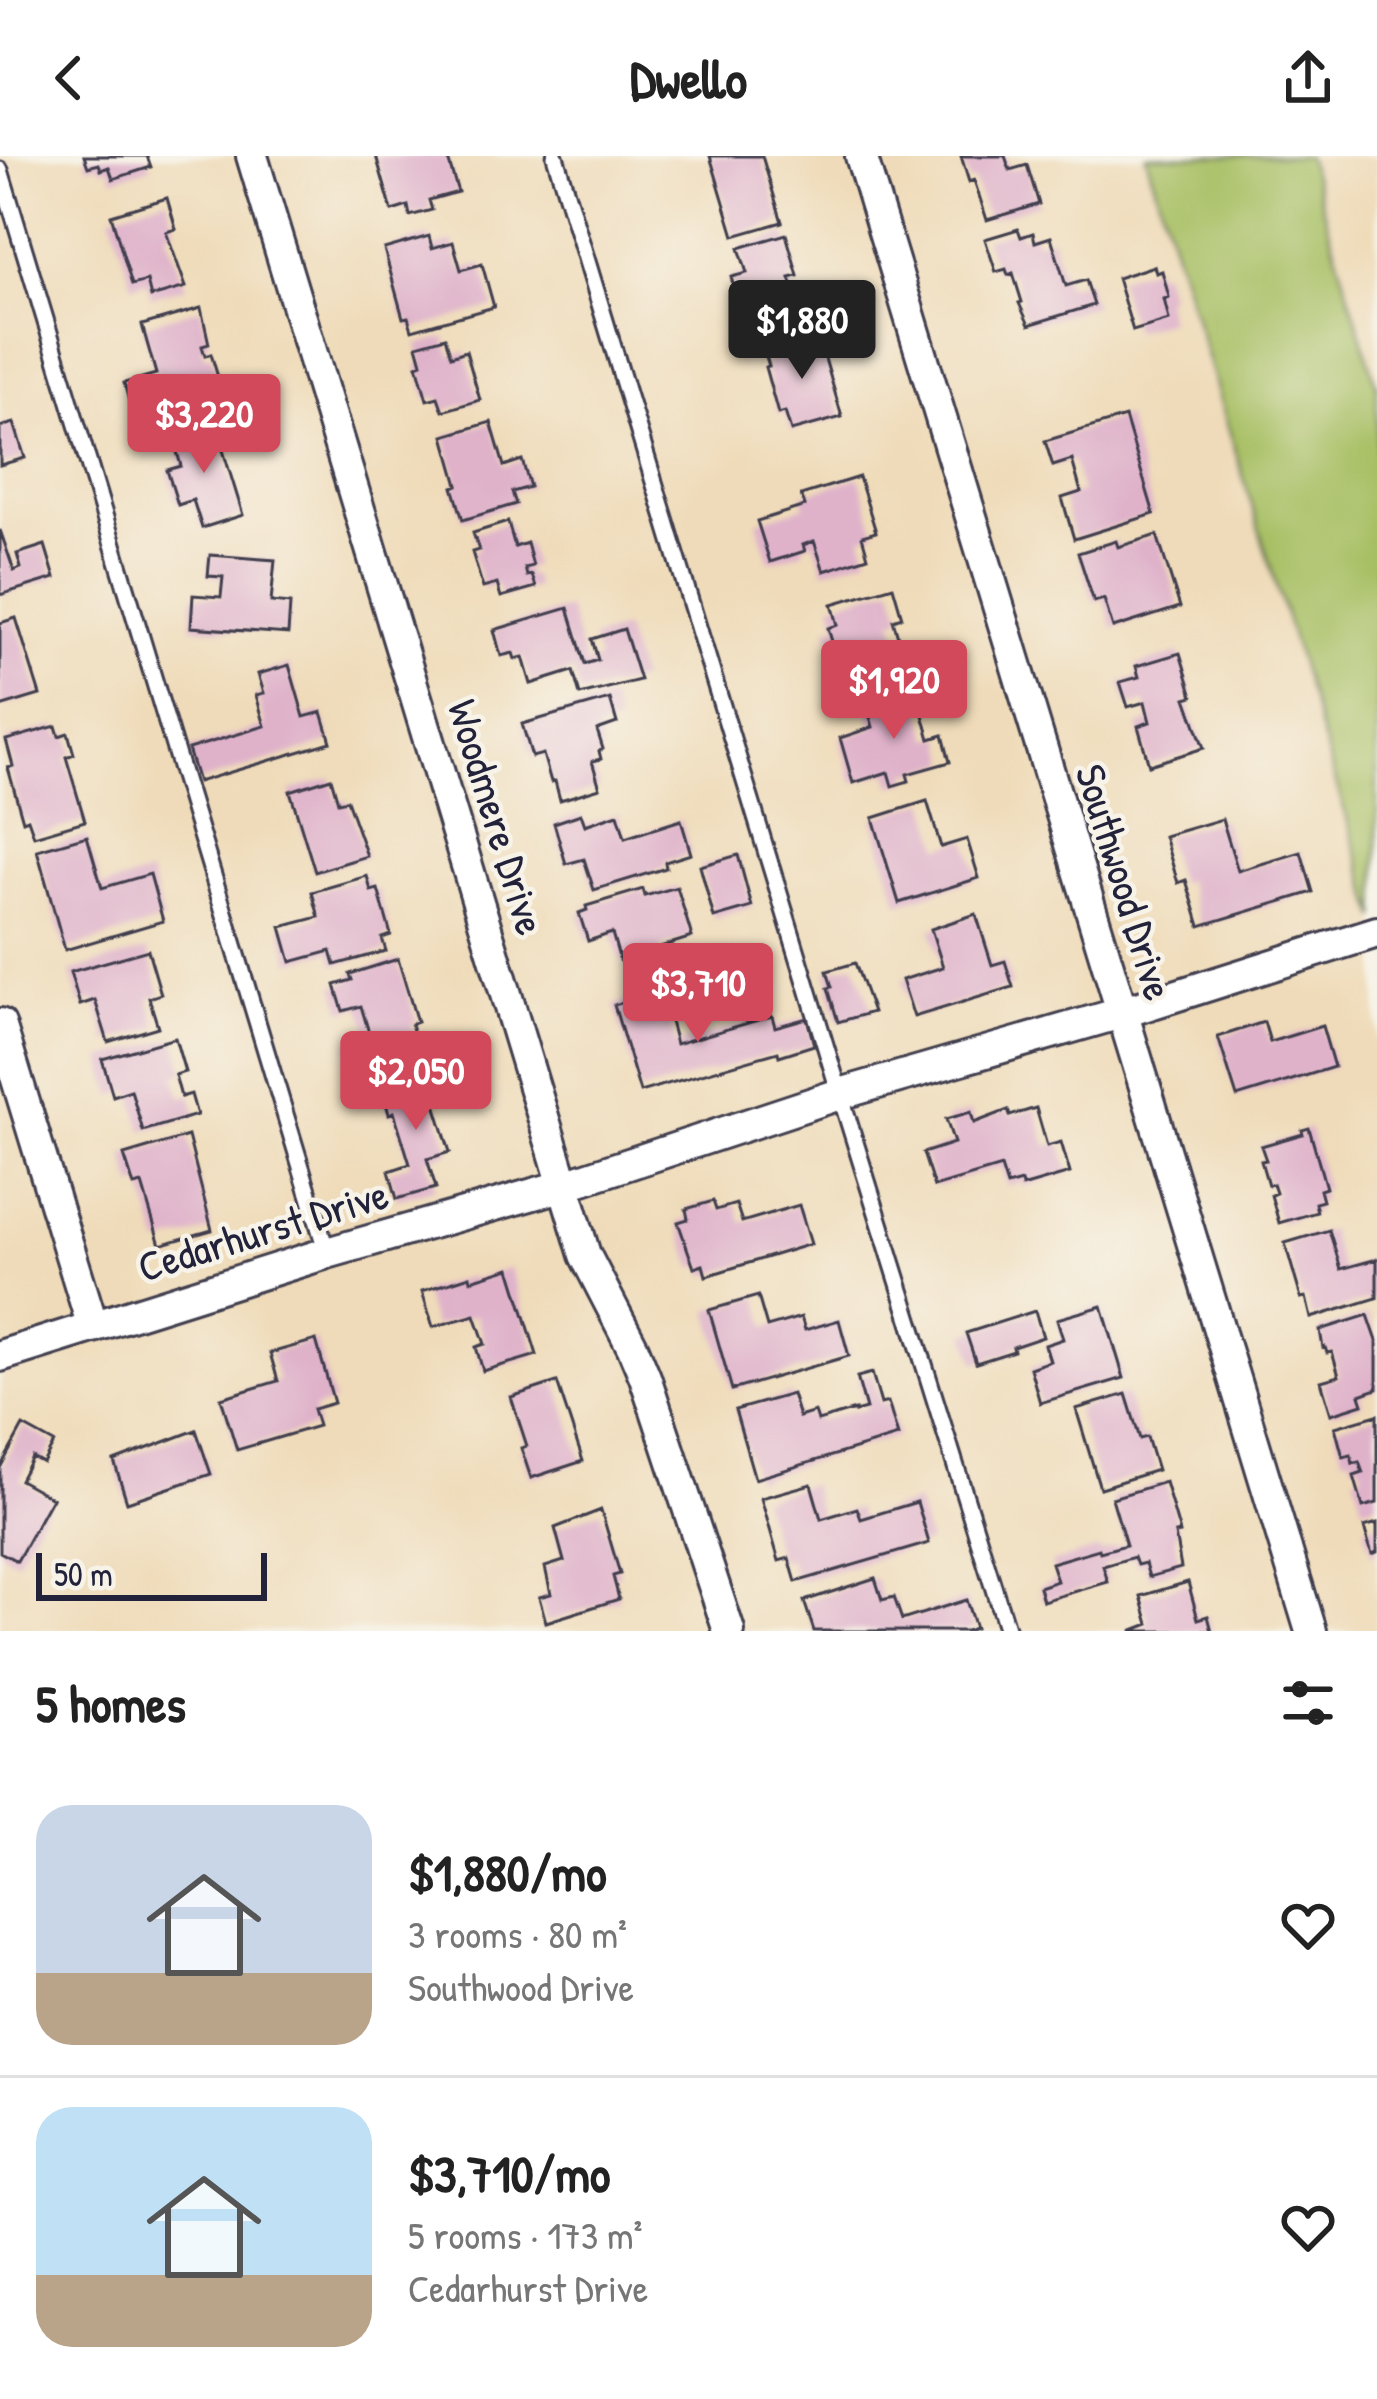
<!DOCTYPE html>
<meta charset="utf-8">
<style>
body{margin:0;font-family:"Patrick Hand",sans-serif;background:#f2f2f2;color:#222;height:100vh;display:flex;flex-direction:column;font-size:45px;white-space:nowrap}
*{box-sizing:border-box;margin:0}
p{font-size:39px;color:#767676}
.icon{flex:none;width:66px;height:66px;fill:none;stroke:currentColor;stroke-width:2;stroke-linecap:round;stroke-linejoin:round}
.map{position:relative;height:1475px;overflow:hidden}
.sheet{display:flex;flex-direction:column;background:#fff;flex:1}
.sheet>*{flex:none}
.scale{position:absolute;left:36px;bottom:30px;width:231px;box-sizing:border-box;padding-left:12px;border:6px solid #22223b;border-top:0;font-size:33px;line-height:42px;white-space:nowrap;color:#22223b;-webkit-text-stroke:9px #f7f3e8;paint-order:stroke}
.price{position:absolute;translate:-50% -102px;padding:0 27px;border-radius:12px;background:#d1495b;color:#fff;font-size:39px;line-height:78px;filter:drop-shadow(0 3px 6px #0008)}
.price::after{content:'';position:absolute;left:50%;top:72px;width:36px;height:27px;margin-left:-18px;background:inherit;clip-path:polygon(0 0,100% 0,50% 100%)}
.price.selected{background:#222;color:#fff}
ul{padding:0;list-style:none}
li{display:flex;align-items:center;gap:36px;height:300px;padding:0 36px}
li+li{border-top:3px solid #e0e0e0}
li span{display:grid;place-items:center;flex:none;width:336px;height:240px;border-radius:36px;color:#555}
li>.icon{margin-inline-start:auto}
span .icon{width:144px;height:144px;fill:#fffc;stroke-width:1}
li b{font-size:51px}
h2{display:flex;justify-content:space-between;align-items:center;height:144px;padding:0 36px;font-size:51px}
header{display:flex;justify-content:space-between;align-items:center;height:156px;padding:0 36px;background:#fff;font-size:54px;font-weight:700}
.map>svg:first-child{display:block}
</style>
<header><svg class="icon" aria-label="back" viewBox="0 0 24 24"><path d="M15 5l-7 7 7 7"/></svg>Dwello<svg class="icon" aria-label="share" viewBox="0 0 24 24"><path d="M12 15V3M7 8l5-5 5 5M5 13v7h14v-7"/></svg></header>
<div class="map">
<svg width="1377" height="1475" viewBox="0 0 1377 1475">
<rect width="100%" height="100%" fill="#f7f3e8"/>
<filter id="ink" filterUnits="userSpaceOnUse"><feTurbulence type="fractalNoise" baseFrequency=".00833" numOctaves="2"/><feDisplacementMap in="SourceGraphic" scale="24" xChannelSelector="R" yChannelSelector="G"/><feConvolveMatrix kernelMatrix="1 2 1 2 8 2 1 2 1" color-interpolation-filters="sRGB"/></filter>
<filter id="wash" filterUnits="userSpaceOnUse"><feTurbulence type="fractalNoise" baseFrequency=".004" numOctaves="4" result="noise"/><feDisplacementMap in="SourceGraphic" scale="48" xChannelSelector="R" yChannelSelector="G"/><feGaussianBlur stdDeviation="2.7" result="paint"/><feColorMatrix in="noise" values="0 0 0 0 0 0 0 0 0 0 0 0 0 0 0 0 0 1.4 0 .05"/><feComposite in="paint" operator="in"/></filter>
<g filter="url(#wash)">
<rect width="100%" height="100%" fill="#efdbb9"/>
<path fill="#a7bf64" stroke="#647050" stroke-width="3" d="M1146,0H1307L1377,231V762Z"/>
<g id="blocks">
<path fill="#dfb2ca" d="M84,0H147L151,11L113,23L109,11L101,14L99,8L88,11Z
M376,0H447L458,36L429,44L432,54L410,60L408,50L392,55Z
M710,0H762L782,66L734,80Z
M961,0H1005L1010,14L1027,9L1039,48L987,64L974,24L969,26Z
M167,42L176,73L166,76L186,131L151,141L147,125L132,129L111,59Z
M1018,73L1021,81L1033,77L1035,86L1051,81L1066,130L1086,124L1094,149L1029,169L1019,147L1022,146L1013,117L1008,119L1006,113L996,116L985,83Z
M786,78L798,120L790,122L804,161L764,173L761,162L744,167L731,121L747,117L739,92Z
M429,80L432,92L453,86L461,114L482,108L494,151L412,174L408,161L403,162L384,93Z
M1154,110L1156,117L1162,115L1169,141L1164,143L1169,164L1133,175L1117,122Z
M201,152L209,188L202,190L205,200L211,198L218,221L171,235L179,262L137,274L124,227L156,218L142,169Z
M817,175L842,261L791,275L785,256L778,258L765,211L769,210L763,191Z
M445,181L451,200L466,195L480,244L443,255L438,241L427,244L417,209L422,207L417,189Z
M1125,261L1154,358L1074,383L1062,342L1081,336L1072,304L1053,310L1045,285Z
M214,265L243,359L202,372L193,344L178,349L167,314L181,310L172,278Z
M491,266L504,310L522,304L530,331L512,336L516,348L463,364L453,331L458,329L444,280Z
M14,267L25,302L0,309V271Z
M859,321L876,376L862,380L868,401L824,415L814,385L803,389L805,395L770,406L757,365L805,350L801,339Z
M508,366L515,391L527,387L533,410L525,412L527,420L532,419L536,431L501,441L497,428L483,432L472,396L479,394L473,377Z
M0,374L14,415L21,412L17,398L45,389L55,422L0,439Z
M1157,379L1180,451L1113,472L1104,443L1094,446L1078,397L1116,385L1118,391Z
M210,399L275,404L271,446L290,448L288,478L191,471L193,439L221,441L223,421L208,420Z
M893,430L902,461L893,464L908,514L865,527L863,521L852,524L843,494L835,496L828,472L838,469L832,448Z
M568,452L585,508L598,504L592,483L624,473L640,524L580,539L573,515L531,528L523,501L515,503L513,497L501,500L494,474Z
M16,462L40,539L0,551V467Z
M1180,497L1193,540L1186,542L1204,592L1149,609L1138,570L1150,566L1145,546L1128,551L1120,526L1139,521L1136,510Z
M289,509L304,561L322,556L331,586L198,626L188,593L265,570L256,539L264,537L258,518Z
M898,537L900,543L917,538L930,583L943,579L950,606L907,618L909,625L892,630L888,616L853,627L840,582L873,571L866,547Z
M610,543L617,567L597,574L603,593L599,595L601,603L592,605L600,632L560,644L555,625L551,626L543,598L532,601L522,568Z
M56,570L59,580L68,577L74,598L66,601L85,665L34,680L28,663L23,665L8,612L13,610L6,584Z
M331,622L338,646L347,644L367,700L315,716L290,635Z
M927,645L941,691L967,683L979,722L899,747L873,662Z
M581,658L585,669L618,658L625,682L681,664L691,698L665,706L666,712L594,734L584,703L566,708L554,667Z
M1222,663L1238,715L1301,696L1313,736L1200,770L1186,724L1178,727L1164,680Z
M87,680L102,732L150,718L163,765L65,794L37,694Z
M738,699L752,751L714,762L700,710Z
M367,720L371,735L378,733L391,779L382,782L386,795L335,809L331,795L291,806L281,771L319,761L312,736Z
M677,731L692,781L660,791L667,815L632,826L625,803L620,805L612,777L588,785L579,757L587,754L586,750L643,733L645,740Z
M976,758L992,809L1005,805L1013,831L914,861L902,824L943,811L931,773Z
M148,794L161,838L149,842L158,871L108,886L95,844L80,849L70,816Z
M398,803L417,866L411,868L418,892L355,911L347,887L370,880L361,850L343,855L335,829L352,824L350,818Z
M855,807L873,856L838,866L828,832L832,831L827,815Z
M641,841L645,853L665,847L676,888L772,860L775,871L807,862L814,889L779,900L778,896L640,936L614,849Z
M1264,866L1270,886L1322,870L1334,911L1237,941L1218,881Z
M175,882L185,916L175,919L181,941L191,938L197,959L143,975L131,934L113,940L102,903Z
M432,917L440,943L434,945L450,996L427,1003L436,1032L397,1043L389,1015L410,1008L394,956L389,958L383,937L389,935L387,930Z
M1036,952L1047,990L1061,986L1070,1017L1022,1031L1021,1026L1007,1030L1001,1011L934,1031L923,997L954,987L946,963L971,956L974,967L1008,954L1010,960Z
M1309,972L1326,1032L1320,1034L1323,1045L1315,1047L1317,1056L1279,1067L1271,1039L1276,1037L1273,1028L1268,1029L1261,1005L1266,1004L1261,990L1303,978L1302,974Z
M188,980L212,1074L160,1089L142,1028L134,1030L124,999Z
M713,1045L716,1054L736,1048L742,1066L799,1049L811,1088L706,1120L703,1109L694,1112L678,1066L688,1063L686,1053Z
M1329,1074L1341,1113L1377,1103V1142L1311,1162L1306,1141L1301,1142L1285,1087Z
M510,1112L537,1199L483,1215L476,1191L485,1188L475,1159L433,1171L422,1135L470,1120L471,1124Z
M758,1140L767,1171L801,1161L805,1174L839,1164L849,1200L732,1234L709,1154Z
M1102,1150L1124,1222L1040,1247L1030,1212L1050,1205L1045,1189L1063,1183L1057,1163Z
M1035,1155L1043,1181L1013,1191L1014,1195L976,1207L966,1177Z
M1368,1159L1377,1185V1233L1360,1239L1363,1248L1331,1258L1321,1225L1339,1220L1332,1196L1327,1197L1325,1191L1323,1192L1320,1174Z
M316,1184L334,1247L313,1253L318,1270L237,1294L221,1242L278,1225L270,1197Z
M872,1217L881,1248L888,1246L898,1280L755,1323L735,1254L792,1238L799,1261L815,1256L818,1265L855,1254V1256L866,1253L857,1221Z
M557,1226L583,1305L531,1322L521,1292L527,1290L511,1241Z
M1126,1238L1140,1283L1147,1281L1157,1314L1100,1332L1076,1253Z
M1377,1259V1347L1363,1351L1354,1320L1363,1317L1359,1306L1353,1308L1351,1299L1343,1301L1335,1271Z
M23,1270L54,1287L43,1307L32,1301L20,1324L52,1342L17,1405L0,1396V1312Z
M196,1274L211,1318L127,1346L114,1305Z
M1165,1326L1180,1377L1175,1378L1181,1412L1149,1421L1145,1407L1137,1409L1134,1401L1103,1410L1108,1426L1043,1445L1039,1431L1057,1425L1051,1407L1099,1393L1100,1396L1126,1389L1112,1342Z
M811,1328L821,1363L857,1352L861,1363L917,1346L929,1387L796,1426L789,1402L779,1405L761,1342Z
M601,1354L620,1418L613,1420L619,1443L546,1466L539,1441L551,1438L545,1411L564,1405L555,1372Z
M1377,1367V1396L1372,1398L1364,1371Z
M875,1422L882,1444L894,1441L902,1464L966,1444L975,1472L966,1475H814L804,1445Z
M1188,1426L1198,1463L1208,1460L1212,1475H1131L1149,1468L1141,1440Z"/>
</g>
</g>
<g filter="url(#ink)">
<use href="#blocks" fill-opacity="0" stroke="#413e4e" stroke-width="3"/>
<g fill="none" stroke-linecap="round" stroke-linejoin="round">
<g stroke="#413e4e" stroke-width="21">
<path id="lane" d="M555,0L840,938L1007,1475
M0,14L327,1097"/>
</g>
<g stroke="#413e4e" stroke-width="36">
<path id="street" d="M252,0L585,1099L632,1190L645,1221L729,1475
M861,0L1311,1475
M0,868L93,1171
M0,1200L327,1097L565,1029L840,938L1121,857L1377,776"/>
</g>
<use href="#lane" stroke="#fff" stroke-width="15"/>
<use href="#street" stroke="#fff" stroke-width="30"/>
</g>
</g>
<g text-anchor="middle" stroke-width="9" stroke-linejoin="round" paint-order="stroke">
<g font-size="42" fill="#22223b" stroke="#f7f3e8">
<text transform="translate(497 661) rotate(73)" y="15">Woodmere Drive</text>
<text transform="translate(1125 726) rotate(73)" y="15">Southwood Drive</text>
<text transform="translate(263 1074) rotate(-17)" y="15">Cedarhurst Drive</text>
</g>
</g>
</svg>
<div class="scale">50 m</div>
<b class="price selected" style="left:802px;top:226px">$1,880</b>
<b class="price" style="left:204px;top:320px">$3,220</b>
<b class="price" style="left:894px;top:586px">$1,920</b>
<b class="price" style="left:698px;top:889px">$3,710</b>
<b class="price" style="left:416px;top:977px">$2,050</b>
</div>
<section class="sheet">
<h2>5 homes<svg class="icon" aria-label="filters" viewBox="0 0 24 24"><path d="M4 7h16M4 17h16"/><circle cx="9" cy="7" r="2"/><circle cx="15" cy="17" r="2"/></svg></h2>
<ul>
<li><span style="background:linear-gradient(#c9d6e8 70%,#b9a48a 0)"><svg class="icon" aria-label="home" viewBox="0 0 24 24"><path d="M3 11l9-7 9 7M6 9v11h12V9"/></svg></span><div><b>$1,880/mo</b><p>3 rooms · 80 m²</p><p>Southwood Drive</p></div><svg class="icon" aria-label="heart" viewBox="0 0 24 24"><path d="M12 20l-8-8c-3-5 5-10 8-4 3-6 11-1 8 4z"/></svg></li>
<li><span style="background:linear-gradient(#bfe0f5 70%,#b9a48a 0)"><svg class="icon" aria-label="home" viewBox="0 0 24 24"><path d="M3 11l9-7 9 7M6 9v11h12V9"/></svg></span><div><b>$3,710/mo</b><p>5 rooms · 173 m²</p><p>Cedarhurst Drive</p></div><svg class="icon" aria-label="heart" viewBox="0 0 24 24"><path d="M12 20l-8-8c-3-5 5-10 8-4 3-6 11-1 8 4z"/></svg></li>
</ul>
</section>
